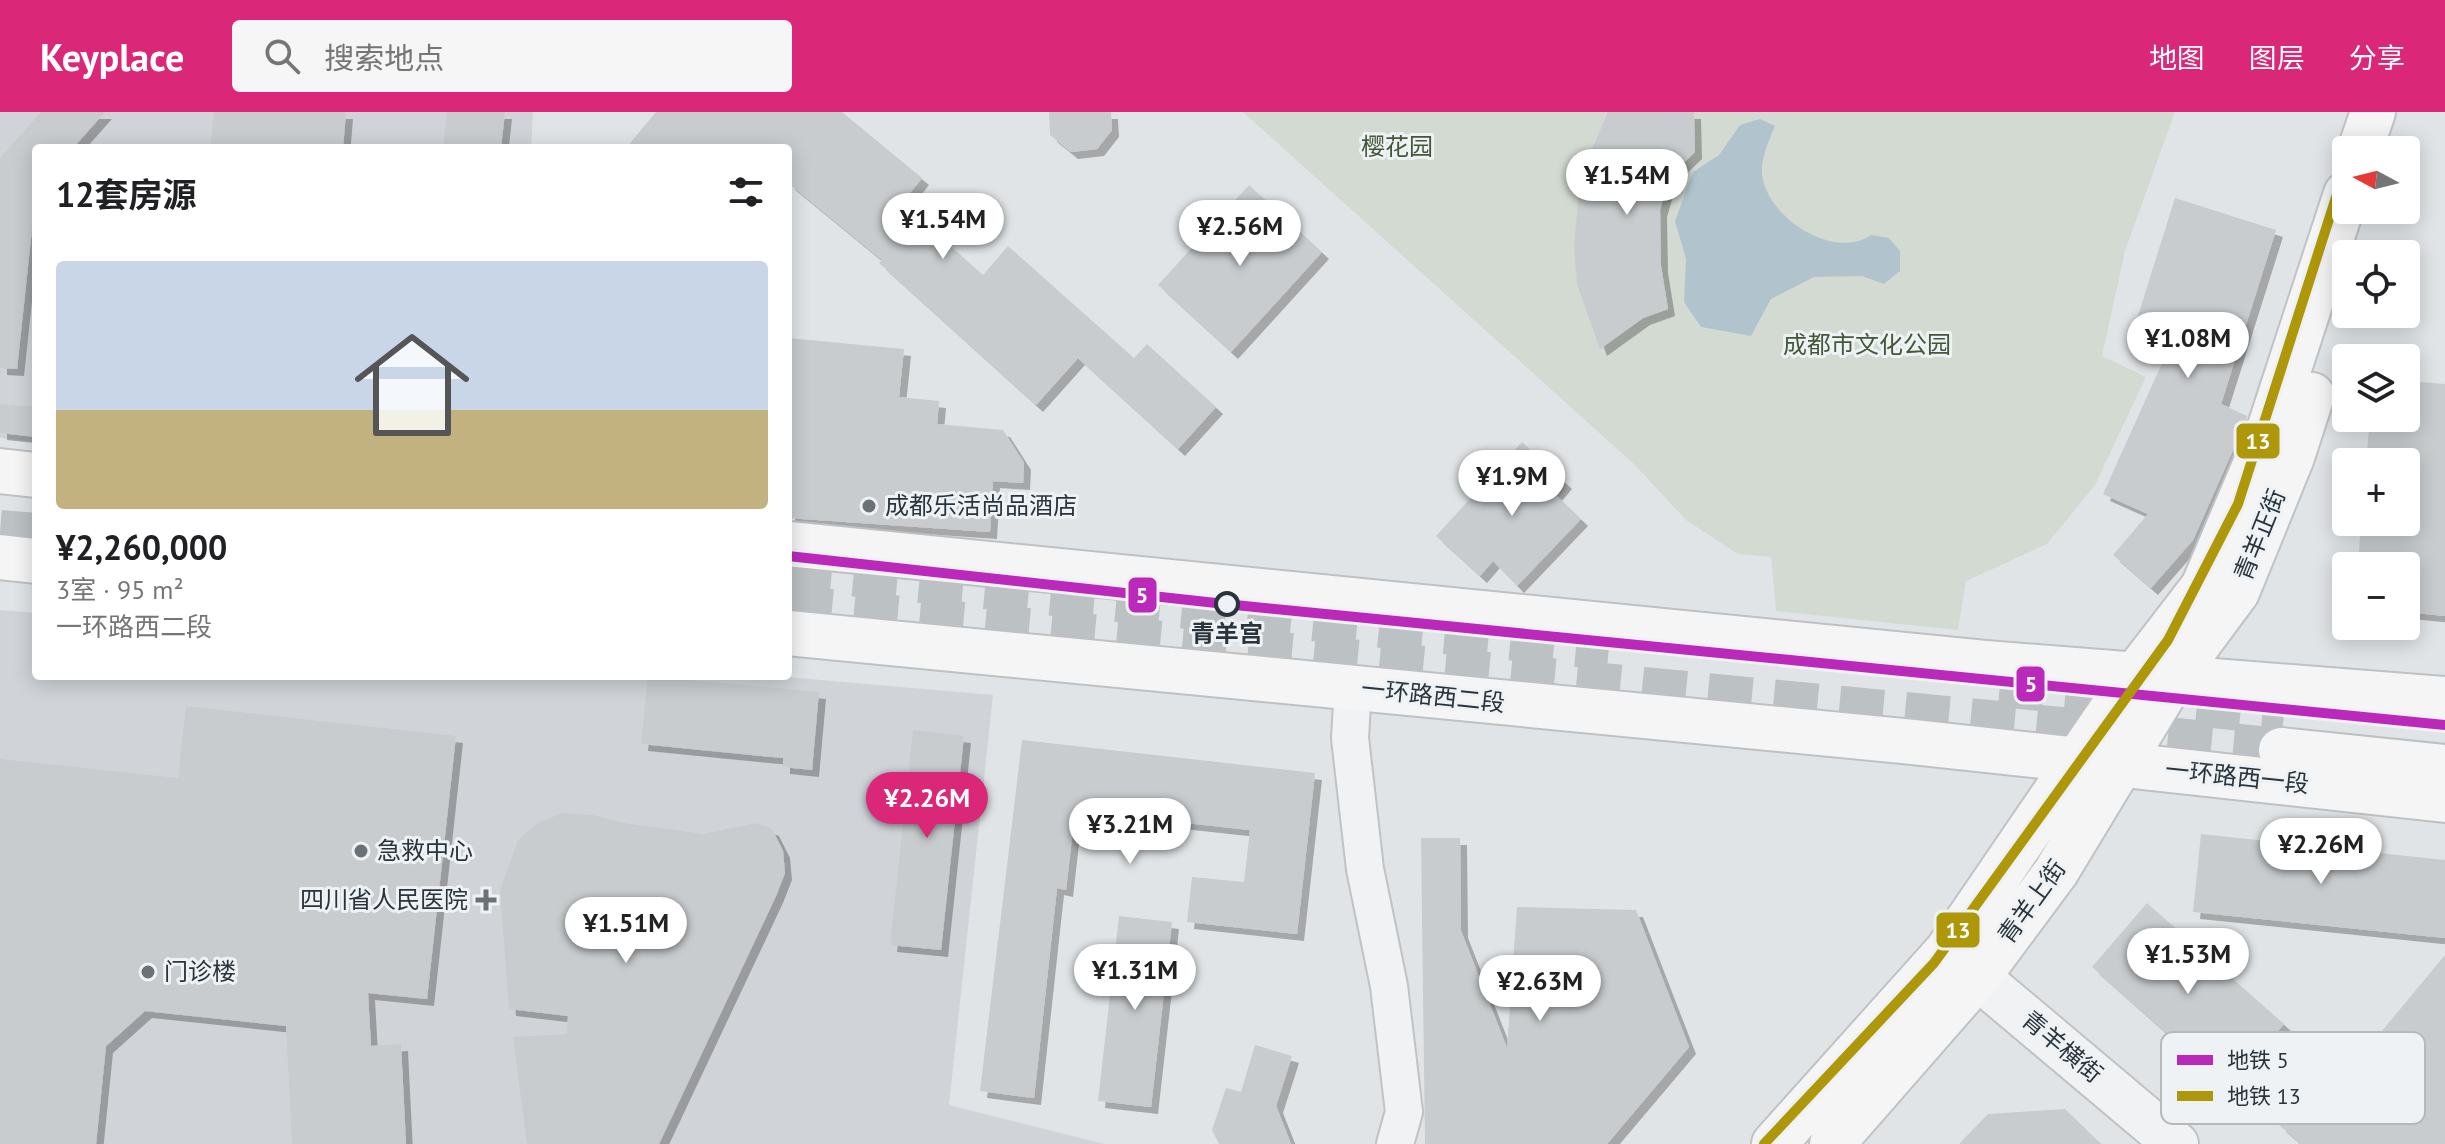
<!DOCTYPE html>
<html lang="zh">
<meta charset="utf-8">
<style>
body{margin:0;font-family:"PT Sans","Noto Sans SC",sans-serif;background:#f6f6f6;color:#202124;height:100vh;display:flex;flex-direction:column;font-size:30px;white-space:nowrap}
*{box-sizing:border-box;margin:0}
p{font-size:26px;color:#757577}
.icon{flex:none;width:44px;height:44px;fill:none;stroke:currentColor;stroke-width:2;stroke-linecap:round;stroke-linejoin:round}
.map{position:relative;flex:1;overflow:hidden}
.drawer{position:absolute;left:32px;top:32px;width:760px;height:536px;display:flex;flex-direction:column;background:#fff;border-radius:8px;box-shadow:0 4px 20px #0003}
.drawer>*{flex:none}
.needle{width:52px;rotate:277deg}
.tools{position:absolute;left:2332px;top:24px;display:grid;gap:16px}
.tools a{display:grid;place-items:center;width:88px;height:88px;border-radius:8px;background:#fff;box-shadow:0 4px 20px #0003;font-size:40px}
.price{position:absolute;translate:-50% -68px;padding:0 18px;border-radius:28px;background:#fff;color:#222;font-size:26px;line-height:52px;filter:drop-shadow(0 2px 4px #0008)}
.price::after{content:'';position:absolute;left:50%;top:48px;width:24px;height:18px;margin-left:-12px;background:inherit;clip-path:polygon(0 0,100% 0,50% 100%)}
.price.selected{background:#db2777;color:#fff}
ul{padding:0;list-style:none}
li{display:grid;align-content:center;gap:16px;height:424px;padding:0 24px}
li span{display:grid;place-items:center;height:248px;border-radius:8px;color:#555}
li>.icon{margin-inline-start:auto}
span .icon{width:144px;height:144px;fill:#fffc;stroke-width:1}
li b{font-size:34px}
h2{display:flex;justify-content:space-between;align-items:center;height:96px;padding:0 24px;font-size:34px}
header{display:flex;align-items:center;gap:48px;box-sizing:border-box;height:112px;padding:0 40px;background:#db2777;color:#fff}
header strong{font-size:38px}
nav{display:flex;gap:44px;margin-inline-start:auto;font-size:28px}
.search{width:560px;height:72px;background:#f6f6f6;display:flex;align-items:center;gap:20px;box-sizing:border-box;padding:0 28px;border-radius:8px;color:#757577;font-size:30px}
.map>svg:first-child{display:block}
</style>
<header>
<strong>Keyplace</strong>
<div class="search"><svg class="icon" aria-label="search" viewBox="0 0 24 24"><circle cx="10" cy="10" r="6"/><path d="M15 15l6 6"/></svg>搜索地点</div>
<nav><a>地图</a><a>图层</a><a>分享</a></nav>
</header>
<div class="map">
<svg width="2445" height="1032" viewBox="0 0 2445 1032">
<defs>
<filter id="shadow"><feDropShadow dx="7" dy="7" stdDeviation="0" flood-color="#0004"/></filter>
</defs>
<rect width="100%" height="100%" fill="#e1e4e6"/>
<path fill="#d0d4d9" d="M0,0H533L531,36H36V330L0,326Z
M0,498L36,501V564H775L993,583L949,993L1104,1032H0Z"/>
<path fill="#d3dad2" d="M1243,0H2175L2125,139L2102,244L2146,265L2095,373L2047,432L1966,469L1958,518L1776,499L1771,445L1738,442L1686,408L1635,353Z"/>
<path fill="#b1c4ce" d="M1760,7L1775,14C1769,29 1761,45 1762,62C1766,105 1834,149 1871,123L1889,126L1900,139V159L1884,172L1862,164L1814,165L1771,187L1751,224L1701,215L1684,190L1686,147L1675,109L1693,60L1719,43L1740,13Z"/>
<path fill="#c9ccce" filter="url(#shadow)" d="M41,0H105L73,36H36V80L17,257L0,256V46Z
M214,0H346L343,36H210Z
M447,0H505L501,36H443Z
M656,0H842L922,66L902,91L983,163L1008,134L1134,246L1147,232L1216,295L1178,337L1078,246L1036,293L879,151L882,148L788,71V36H626Z
M1049,0H1111L1112,18L1097,37L1071,40L1050,23Z
M1608,0H1694L1695,40L1670,64L1660,98L1661,154L1668,197L1643,206L1600,237L1577,172L1574,135L1578,88L1589,44Z
M1249,73L1322,140L1231,240L1158,173Z
M2175,86L2276,118L2221,292L2247,304L2245,311L2193,428L2151,476L2113,443L2148,402L2103,382L2168,238L2131,226Z
M788,226L904,237L899,285L939,289L937,312L1003,318L1024,351L1023,371L993,369L990,420L788,406Z
M2406,269L2445,272V504L2406,500V454H2358L2361,410H2406V350H2366L2370,306H2406Z
M0,292L36,295V325L0,321Z
M1522,330L1565,370L1555,382L1581,407L1517,474L1493,449L1480,464L1436,424Z
M648,564L819,580L812,658L783,655V646L641,632Z
M186,594L456,624L427,887L368,881L371,934L401,932L406,1032H292L286,914L145,899L106,934L96,1032H0V647L178,666Z
M913,618L964,624L941,838L890,833Z
M1022,628L1315,661L1297,822L1187,810L1192,765L1244,770L1250,718L1075,699L1066,778L1057,776L1034,986L980,979Z
M562,701L593,703L624,711L703,722L757,711L772,717L783,739L785,761L776,784L659,1032H527L513,925L567,922L568,904L509,897L500,778L518,728L538,711Z
M2201,722L2445,748V826L2193,800Z
M1421,726H1460L1461,819L1507,936L1517,795L1636,798L1689,935L1607,1032H1425Z
M2147,791L2284,912L2228,976L2092,855Z
M1119,804L1172,810L1151,995L1098,989Z
M2445,843V1032H2301L2279,1013L2324,961L2337,973Z
M1255,933L1292,944L1276,994L1291,1032H1219L1212,1018L1226,976L1241,980Z
M2065,997L2101,1032H1959L1988,1002Z"/>
<g fill="none" stroke-linecap="round" stroke-linejoin="round">
<path stroke="#bcc1c4" stroke-width="44" stroke-dasharray="44 22" stroke-linecap="butt" d="M0,420L36,423
M788,456L1609,536
M788,495L2281,638
M2000,573L2284,601"/>
<g stroke="#c0c2c4" stroke-width="40">
<path id="minor" d="M1353,576L1350,626L1365,757L1389,874L1404,1000L1395,1032"/>
</g>
<g stroke="#c0c2c4" stroke-width="48">
<path id="tertiary" d="M1949,841L2176,1032"/>
</g>
<g stroke="#c0c2c4" stroke-width="48">
<path id="secondary" d="M2360,38L2373,0
M1774,1032L1947,839L2136,562L2203,475L2266,327L2346,82
M1832,1032L1978,865L2056,760L2174,565L2237,480L2292,345L2312,283"/>
</g>
<g stroke="#bec1c3" stroke-width="48">
<path id="primary" d="M0,359L36,363
M788,432L1985,551L2445,587
M0,445L36,449
M788,521L1913,630L2445,688
M2281,638L2445,655"/>
</g>
<use href="#minor" stroke="#f0f2f3" stroke-width="36"/>
<use href="#tertiary" stroke="#f0f2f3" stroke-width="44"/>
<use href="#secondary" stroke="#f5f5f6" stroke-width="44"/>
<use href="#primary" stroke="#f5f5f6" stroke-width="44"/>
<g stroke="#eff2f5" stroke-width="16">
<path id="metro-1" d="M788,444L1225,492L2445,613"/>
</g>
<g stroke="#eff2f5" stroke-width="16">
<path id="metro-2" d="M1764,1032L1934,851L2168,528L2238,392L2346,54"/>
</g>
<use href="#metro-1" stroke="#bb29bb" stroke-width="10"/>
<use href="#metro-2" stroke="#ae9709" stroke-width="10"/>
</g>
<g fill="#6a7278" stroke="#eff2f5" stroke-width="3">
<circle cx="869" cy="394" r="8"/>
<circle cx="361" cy="739" r="8"/>
<path d="M482 776h8v8h8v8h-8v8h-8v-8h-8v-8h8z"/>
<circle cx="148" cy="860" r="8"/>
</g>
<circle fill="#eff2f5" stroke="#2a343d" stroke-width="4" cx="1227" cy="492" r="11"/>
<g text-anchor="middle" stroke-width="6" stroke-linejoin="round" paint-order="stroke">
<g font-size="24" fill="#435838" stroke="#eff2f5">
<text x="1397" y="43">樱花园</text>
<text x="1867" y="241">成都市文化公园</text>
</g>
<g font-size="24" fill="#2a343d" stroke="#eff2f5" text-anchor="start">
<text x="885" y="402">成都乐活尚品酒店</text>
<text x="377" y="747">急救中心</text>
<text x="468" y="796" text-anchor="end">四川省人民医院</text>
<text x="164" y="868">门诊楼</text>
</g>
<g font-size="24" fill="#2a343d" stroke="#eff2f5">
<text transform="translate(2260 423) rotate(-68)" y="8">青羊正街</text>
<text transform="translate(1433 584) rotate(6)" y="8">一环路西二段</text>
<text transform="translate(2237 665) rotate(6)" y="8">一环路西一段</text>
<text transform="translate(2032 790) rotate(-54)" y="8">青羊上街</text>
<text transform="translate(2062 935) rotate(40)" y="8">青羊横街</text>
</g>
<g font-size="24" font-weight="bold" fill="#2a343d" stroke="#eff2f5">
<text x="1227" y="530">青羊宫</text>
</g>
</g>
<rect x="2161" y="920" width="264" height="92" rx="12" fill="#eff2f5" stroke="#b4b9be" stroke-width="2"/>
<rect x="2177" y="943" width="36" height="10" fill="#bb29bb"/>
<rect x="2177" y="979" width="36" height="10" fill="#ae9709"/>
<g font-size="22" fill="#2a343d">
<text x="2227" y="956">地铁 5</text>
<text x="2227" y="992">地铁 13</text>
</g>
<g stroke="#eff2f5" stroke-width="3">
<rect x="2235" y="310" width="46" height="38" rx="8" fill="#ae9709"/>
<rect x="1127" y="464" width="31" height="38" rx="8" fill="#bb29bb"/>
<rect x="2015" y="553" width="31" height="38" rx="8" fill="#bb29bb"/>
<rect x="1935" y="799" width="46" height="38" rx="8" fill="#ae9709"/>
</g>
<g font-size="22" text-anchor="middle" font-weight="bold" fill="#fff">
<text x="2258" y="337">13</text>
<text x="1142" y="491">5</text>
<text x="2031" y="580">5</text>
<text x="1958" y="826">13</text>
</g>
</svg>
<div class="tools">
<a><svg class="needle" viewBox="-14 -14 28 28"><path d="M0-13l5 13h-10z" fill="#e53935"/><path d="M0 13l5-13h-10z" fill="#757577"/></svg></a>
<a><svg class="icon" aria-label="locate" viewBox="0 0 24 24"><circle cx="12" cy="12" r="6"/><path d="M12 2v4M12 18v4M2 12h4M18 12h4"/></svg></a>
<a><svg class="icon" aria-label="layers" viewBox="0 0 24 24"><path d="M12 4l9 5-9 5-9-5zM3 14l9 5 9-5"/></svg></a>
<a>+</a>
<a>−</a>
</div>
<b class="price" style="left:1627px;top:105px">¥1.54M</b>
<b class="price" style="left:943px;top:149px">¥1.54M</b>
<b class="price" style="left:1240px;top:156px">¥2.56M</b>
<b class="price" style="left:2188px;top:268px">¥1.08M</b>
<b class="price" style="left:1512px;top:406px">¥1.9M</b>
<b class="price selected" style="left:927px;top:728px">¥2.26M</b>
<b class="price" style="left:1130px;top:754px">¥3.21M</b>
<b class="price" style="left:2321px;top:774px">¥2.26M</b>
<b class="price" style="left:626px;top:853px">¥1.51M</b>
<b class="price" style="left:2188px;top:884px">¥1.53M</b>
<b class="price" style="left:1135px;top:900px">¥1.31M</b>
<b class="price" style="left:1540px;top:911px">¥2.63M</b>
<section class="drawer">
<h2>12套房源<svg class="icon" aria-label="filters" viewBox="0 0 24 24"><path d="M4 7h16M4 17h16"/><circle cx="9" cy="7" r="2"/><circle cx="15" cy="17" r="2"/></svg></h2>
<ul>
<li><span style="background:linear-gradient(#c9d6e8 60%,#c2b280 0)"><svg class="icon" aria-label="home" viewBox="0 0 24 24"><path d="M3 11l9-7 9 7M6 9v11h12V9"/></svg></span><div><b>¥2,260,000</b><p>3室 · 95 m²</p><p>一环路西二段</p></div></li>
</ul>
</section>
</div>
